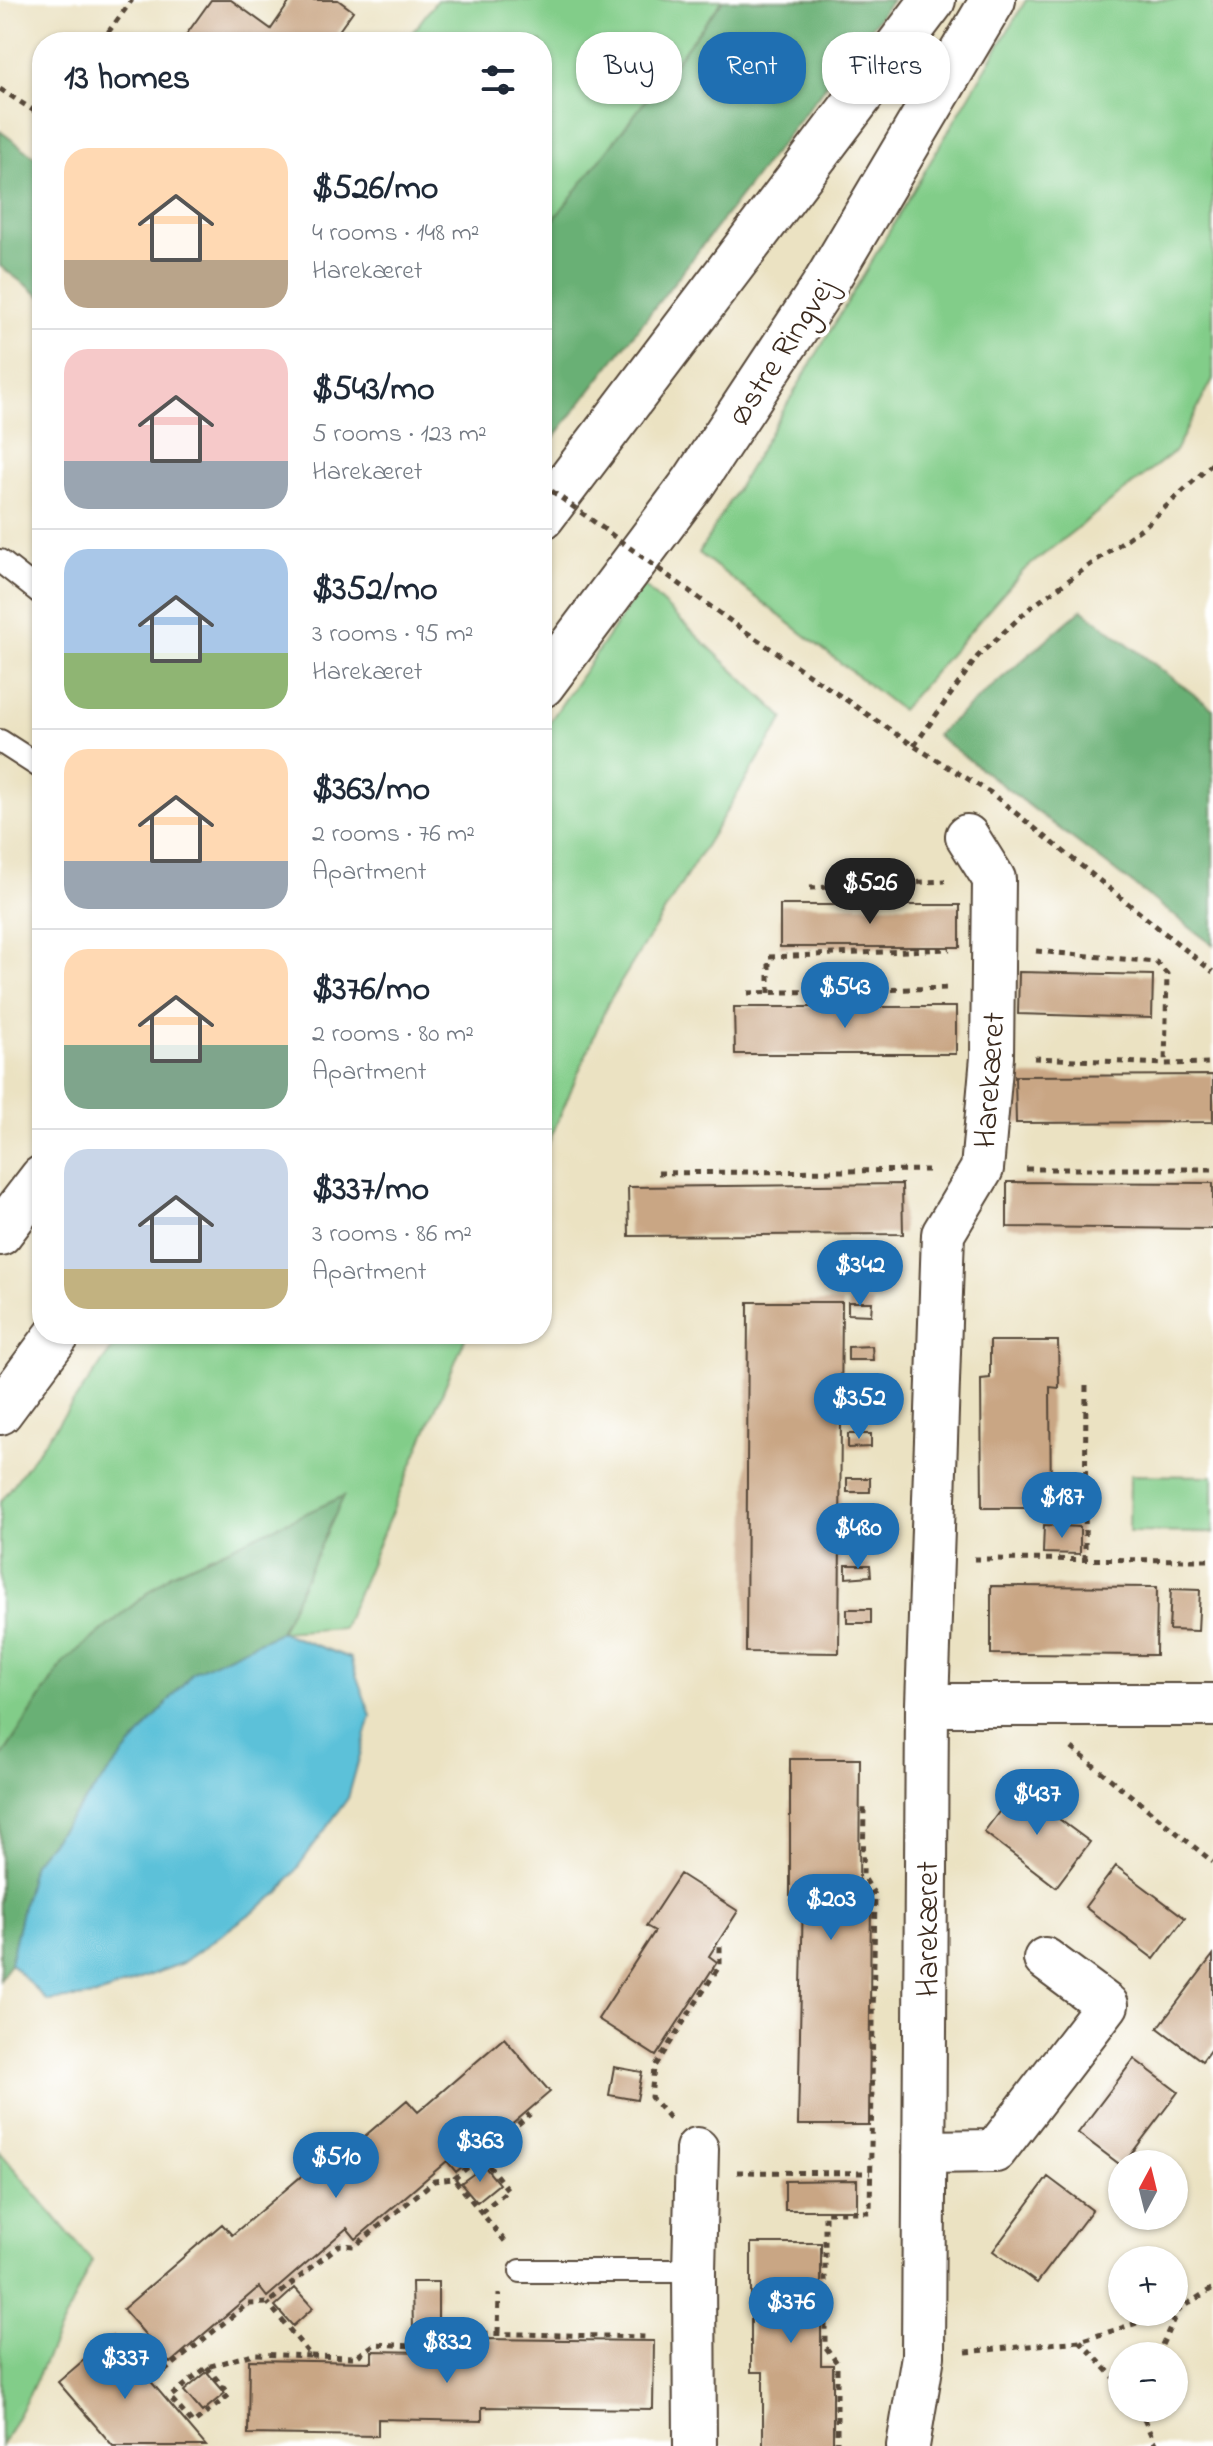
<!DOCTYPE html>
<meta charset="utf-8">
<style>
body{margin:0;font-family:"Indie Flower",sans-serif;background:#f2f2f3;color:#1f2937;height:100vh;display:flex;flex-direction:column;font-size:30px;white-space:nowrap}
*{box-sizing:border-box;margin:0}
p{font-size:26px;color:#747a83}
.icon{flex:none;width:44px;height:44px;fill:none;stroke:currentColor;stroke-width:2;stroke-linecap:round;stroke-linejoin:round}
.map{position:relative;flex:1;overflow:hidden}
.sheet{position:absolute;left:32px;top:32px;width:520px;height:1312px;display:flex;flex-direction:column;background:#fff;border-radius:32px;box-shadow:0 2px 6px #0004}
.sheet>*{flex:none}
.hud{position:absolute;left:576px;top:32px;width:516px;height:72px;display:flex;gap:16px}
.needle{width:52px;rotate:7deg}
.controls{position:absolute;left:1108px;top:2150px;display:grid;gap:16px}
.controls a{display:grid;place-items:center;width:80px;height:80px;border-radius:50%;background:#fff;box-shadow:0 2px 6px #0004;font-size:40px}
.price{position:absolute;translate:-50% -68px;padding:0 18px;border-radius:28px;background:#1f6fb2;color:#fff;font-size:26px;line-height:52px;filter:drop-shadow(0 2px 4px #0008)}
.price::after{content:'';position:absolute;left:50%;top:48px;width:24px;height:18px;margin-left:-12px;background:inherit;clip-path:polygon(0 0,100% 0,50% 100%)}
.price.active{background:#222;color:#fff}
ul{padding:0;list-style:none}
li{display:flex;align-items:center;gap:24px;height:200px;padding:0 32px}
li+li{border-top:2px solid #e0e1e3}
li span{display:grid;place-items:center;flex:none;width:224px;height:160px;border-radius:24px;color:#555}
li>.icon{margin-inline-start:auto}
span .icon{width:96px;height:96px;fill:#fffc;stroke-width:1}
li b{font-size:34px}
h2{display:flex;justify-content:space-between;align-items:center;height:96px;padding:0 32px;font-size:34px}
.tag{padding:0 28px;border-radius:32px;background:#fff;box-shadow:0 2px 6px #0004;font-size:28px;line-height:72px}
.tag.active{background:#1f6fb2;color:#fff}
.map>svg:first-child{display:block}
</style>
<div class="map">
<svg width="1213" height="2446" viewBox="0 0 1213 2446">
<rect width="100%" height="100%" fill="#fff"/>
<filter id="ink" filterUnits="userSpaceOnUse"><feTurbulence type="fractalNoise" baseFrequency=".0125" numOctaves="2"/><feDisplacementMap in="SourceGraphic" scale="16" xChannelSelector="R" yChannelSelector="G"/><feConvolveMatrix kernelMatrix="1 2 1 2 8 2 1 2 1" color-interpolation-filters="sRGB"/></filter>
<filter id="wash" filterUnits="userSpaceOnUse"><feTurbulence type="fractalNoise" baseFrequency=".006" numOctaves="4" result="noise"/><feDisplacementMap in="SourceGraphic" scale="32" xChannelSelector="R" yChannelSelector="G"/><feGaussianBlur stdDeviation="1.8" result="paint"/><feColorMatrix in="noise" values="0 0 0 0 0 0 0 0 0 0 0 0 0 0 0 0 0 1.4 0 .05"/><feComposite in="paint" operator="in"/></filter>
<g filter="url(#wash)">
<rect width="100%" height="100%" fill="#ebe2c2"/>
<path fill="#82cd89" stroke="#5e7c54" stroke-width="2" d="M437,0H723L542,235V42H405Z
M1026,0H1213V379L1175,451L1024,570L901,710L699,553Z
M643,585L784,718L608,1003L542,1158V733Z
M123,1334H467L343,1628L280,1632L342,1497L171,1574L64,1662L0,1760V1503Z
M1130,1475L1213,1476V1533L1129,1532Z
M0,2152L92,2261L29,2395L1,2446Z"/>
<path fill="#69b075" stroke="#526d4a" stroke-width="2" d="M723,0H892L542,453V235Z
M0,131L42,162V297L0,266Z
M1082,609L1213,709V945L936,735Z
M344,1496L280,1632L193,1672L33,1863L10,1963L0,1980V1760L64,1662L171,1574Z"/>
<path fill="#5bc1d9" stroke="#4b767c" stroke-width="2" d="M280,1632L350,1658L371,1716L348,1798L279,1893L182,1963L96,1996L47,2001L10,1963L33,1863L193,1672Z"/>
<g id="blocks">
<path fill="#c9a684" d="M211,0H231L271,29L291,0H338L353,11L331,42H181Z
M780,905H960V947H780Z
M1019,972L1153,975L1152,1018L1018,1014Z
M734,1007H956V1054H735Z
M1213,1075V1122L1016,1123L1015,1076Z
M1007,1182L1213,1183V1229L1007,1227Z
M902,1184L903,1234L629,1236L628,1187Z
M748,1302H842L839,1653L746,1652Z
M848,1302H872L871,1315L848,1314Z
M990,1341H1058L1059,1388L1050,1387L1051,1508H982L981,1379L990,1378Z
M872,1346L873,1360H848V1347Z
M849,1390H871L872,1403L849,1404Z
M848,1434H871V1447L848,1448Z
M847,1478H870V1492H847Z
M871,1521V1535H847V1522Z
M1044,1525L1080,1527V1554L1043,1553Z
M846,1565H870L871,1576L846,1578Z
M991,1586L1157,1587L1156,1655L991,1654Z
M1171,1589L1200,1590L1198,1631L1169,1630Z
M847,1609H871V1623H847Z
M790,1759H860L859,1891L871,1893L869,2125H798L803,1897L790,1896Z
M1017,1788L1090,1842L1056,1887L984,1832Z
M1116,1866L1185,1918L1154,1959L1085,1907Z
M680,1874L738,1911L709,1956L717,1962L656,2056L598,2019L655,1931L646,1926Z
M1213,1955V2046L1202,2061L1158,2028Z
M504,2038L550,2092L456,2172L447,2161L356,2239L347,2228L267,2297L259,2287L170,2363L123,2309L222,2224L232,2235L311,2168L318,2176L407,2100L418,2112Z
M1134,2059L1178,2092L1122,2166L1078,2133Z
M614,2067L642,2072L637,2100L609,2095Z
M484,2166L499,2184L477,2202L461,2183Z
M1048,2177L1092,2210L1037,2283L993,2251Z
M857,2180V2210H785V2181Z
M751,2243H821V2365H833V2446H763V2372H751Z
M412,2282H438V2329H413Z
M295,2288L313,2308L293,2326L275,2306Z
M112,2336L206,2446H113L58,2382Z
M478,2339L654,2341L653,2409L482,2407V2421L378,2419V2436L248,2434L249,2360L372,2362V2351L478,2353Z
M207,2372L225,2393L202,2412L184,2391Z"/>
</g>
</g>
<g filter="url(#ink)">
<use href="#blocks" fill-opacity="0" stroke="#554637" stroke-width="2"/>
<g fill="none" stroke-linecap="round" stroke-linejoin="round">
<g stroke="#554637" stroke-width="26">
<path id="service" d="M0,561L42,594
M0,741L42,768
M521,2271H694"/>
</g>
<g stroke="#554637" stroke-width="46">
<path id="minor" d="M927,1705H1213
M924,2152L995,2151L1107,2005L1045,1959
M695,2446L694,2271L697,2149
M908,2446L923,2356L927,1705L943,1234L982,1169L992,1057L994,879L967,836"/>
</g>
<g stroke="#554637" stroke-width="48">
<path id="secondary" d="M542,517L933,0
M542,685L694,482L823,287L993,0
M0,1233L42,1178
M0,1412L58,1334"/>
</g>
<path stroke="#554637" stroke-width="5" stroke-dasharray="6 6" stroke-linecap="butt" d="M101,42L132,0
M0,89L42,116
M736,625L914,746L991,793L1213,972
M914,746L978,656L1030,608L1146,525L1213,463
M810,888L945,881
M1036,951L1156,962L1167,974L1165,1064
M748,993L951,988
M769,993V957L950,949
M1034,1058L1165,1064L1213,1063
M1026,1169H1213
M658,1173L932,1170
M974,1559L1213,1560
M1085,1560L1086,1384
M1072,1748L1213,1862
M669,2118L651,2097L654,2068L720,1965V1945
M481,2156L508,2190L481,2212
M737,2172L870,2173
M454,2179L530,2114
M1176,2311L1213,2288
M498,2333L499,2294
M1080,2341L1122,2386
M966,2352L1080,2341L1172,2312
M311,2356L356,2357L375,2344L454,2348L477,2333L646,2337
M1157,2356L1178,2310
M207,2367L229,2395L193,2424L170,2397L207,2367L253,2354L311,2356L268,2303
M155,2379L247,2304L268,2303L339,2245L355,2246L434,2181L454,2179L508,2245
M1139,2408L1156,2446
M837,2446V2363L825,2346V2212H870L875,1895L863,1876L864,1807"/>
<use href="#service" stroke="#fff" stroke-width="22"/>
<use href="#minor" stroke="#fff" stroke-width="42"/>
<use href="#secondary" stroke="#fff" stroke-width="44"/>
<path stroke="#554637" stroke-width="5" stroke-dasharray="6 6" stroke-linecap="butt" d="M542,484L736,625"/>
</g>
</g>
<g text-anchor="middle" stroke-width="8" stroke-linejoin="round" paint-order="stroke">
<g font-size="32" fill="#3b2a1e" stroke="#fff">
<text transform="translate(780 351) rotate(-57)" y="11">Østre Ringvej</text>
<text transform="translate(988 1080) rotate(-86)" y="11">Harekæret</text>
<text transform="translate(926 1929) rotate(-90)" y="11">Harekæret</text>
</g>
</g>
</svg>
<div class="controls">
<a><svg class="needle" viewBox="-14 -14 28 28"><path d="M0-13l5 13h-10z" fill="#e53935"/><path d="M0 13l5-13h-10z" fill="#747a83"/></svg></a>
<a>+</a>
<a>−</a>
</div>
<b class="price active" style="left:870px;top:926px">$526</b>
<b class="price" style="left:845px;top:1030px">$543</b>
<b class="price" style="left:860px;top:1308px">$342</b>
<b class="price" style="left:859px;top:1441px">$352</b>
<b class="price" style="left:1062px;top:1540px">$187</b>
<b class="price" style="left:858px;top:1571px">$480</b>
<b class="price" style="left:1037px;top:1837px">$437</b>
<b class="price" style="left:831px;top:1942px">$203</b>
<b class="price" style="left:480px;top:2184px">$363</b>
<b class="price" style="left:336px;top:2200px">$510</b>
<b class="price" style="left:791px;top:2345px">$376</b>
<b class="price" style="left:447px;top:2385px">$832</b>
<b class="price" style="left:125px;top:2401px">$337</b>
<div class="hud">
<a class="tag">Buy</a>
<a class="tag active">Rent</a>
<a class="tag">Filters</a>
</div>
<section class="sheet">
<h2>13 homes<svg class="icon" aria-label="filters" viewBox="0 0 24 24"><path d="M4 7h16M4 17h16"/><circle cx="9" cy="7" r="2"/><circle cx="15" cy="17" r="2"/></svg></h2>
<ul>
<li><span style="background:linear-gradient(#ffd9b3 70%,#b9a48a 0)"><svg class="icon" aria-label="home" viewBox="0 0 24 24"><path d="M3 11l9-7 9 7M6 9v11h12V9"/></svg></span><div><b>$526/mo</b><p>4 rooms · 148 m²</p><p>Harekæret</p></div></li>
<li><span style="background:linear-gradient(#f6c9c9 70%,#9aa5b1 0)"><svg class="icon" aria-label="home" viewBox="0 0 24 24"><path d="M3 11l9-7 9 7M6 9v11h12V9"/></svg></span><div><b>$543/mo</b><p>5 rooms · 123 m²</p><p>Harekæret</p></div></li>
<li><span style="background:linear-gradient(#a9c7e8 65%,#8fb573 0)"><svg class="icon" aria-label="home" viewBox="0 0 24 24"><path d="M3 11l9-7 9 7M6 9v11h12V9"/></svg></span><div><b>$352/mo</b><p>3 rooms · 95 m²</p><p>Harekæret</p></div></li>
<li><span style="background:linear-gradient(#ffd9b3 70%,#9aa5b1 0)"><svg class="icon" aria-label="home" viewBox="0 0 24 24"><path d="M3 11l9-7 9 7M6 9v11h12V9"/></svg></span><div><b>$363/mo</b><p>2 rooms · 76 m²</p><p>Apartment</p></div></li>
<li><span style="background:linear-gradient(#ffd9b3 60%,#7fa58c 0)"><svg class="icon" aria-label="home" viewBox="0 0 24 24"><path d="M3 11l9-7 9 7M6 9v11h12V9"/></svg></span><div><b>$376/mo</b><p>2 rooms · 80 m²</p><p>Apartment</p></div></li>
<li><span style="background:linear-gradient(#c9d6e8 75%,#c2b280 0)"><svg class="icon" aria-label="home" viewBox="0 0 24 24"><path d="M3 11l9-7 9 7M6 9v11h12V9"/></svg></span><div><b>$337/mo</b><p>3 rooms · 86 m²</p><p>Apartment</p></div></li>
</ul>
</section>
</div>
